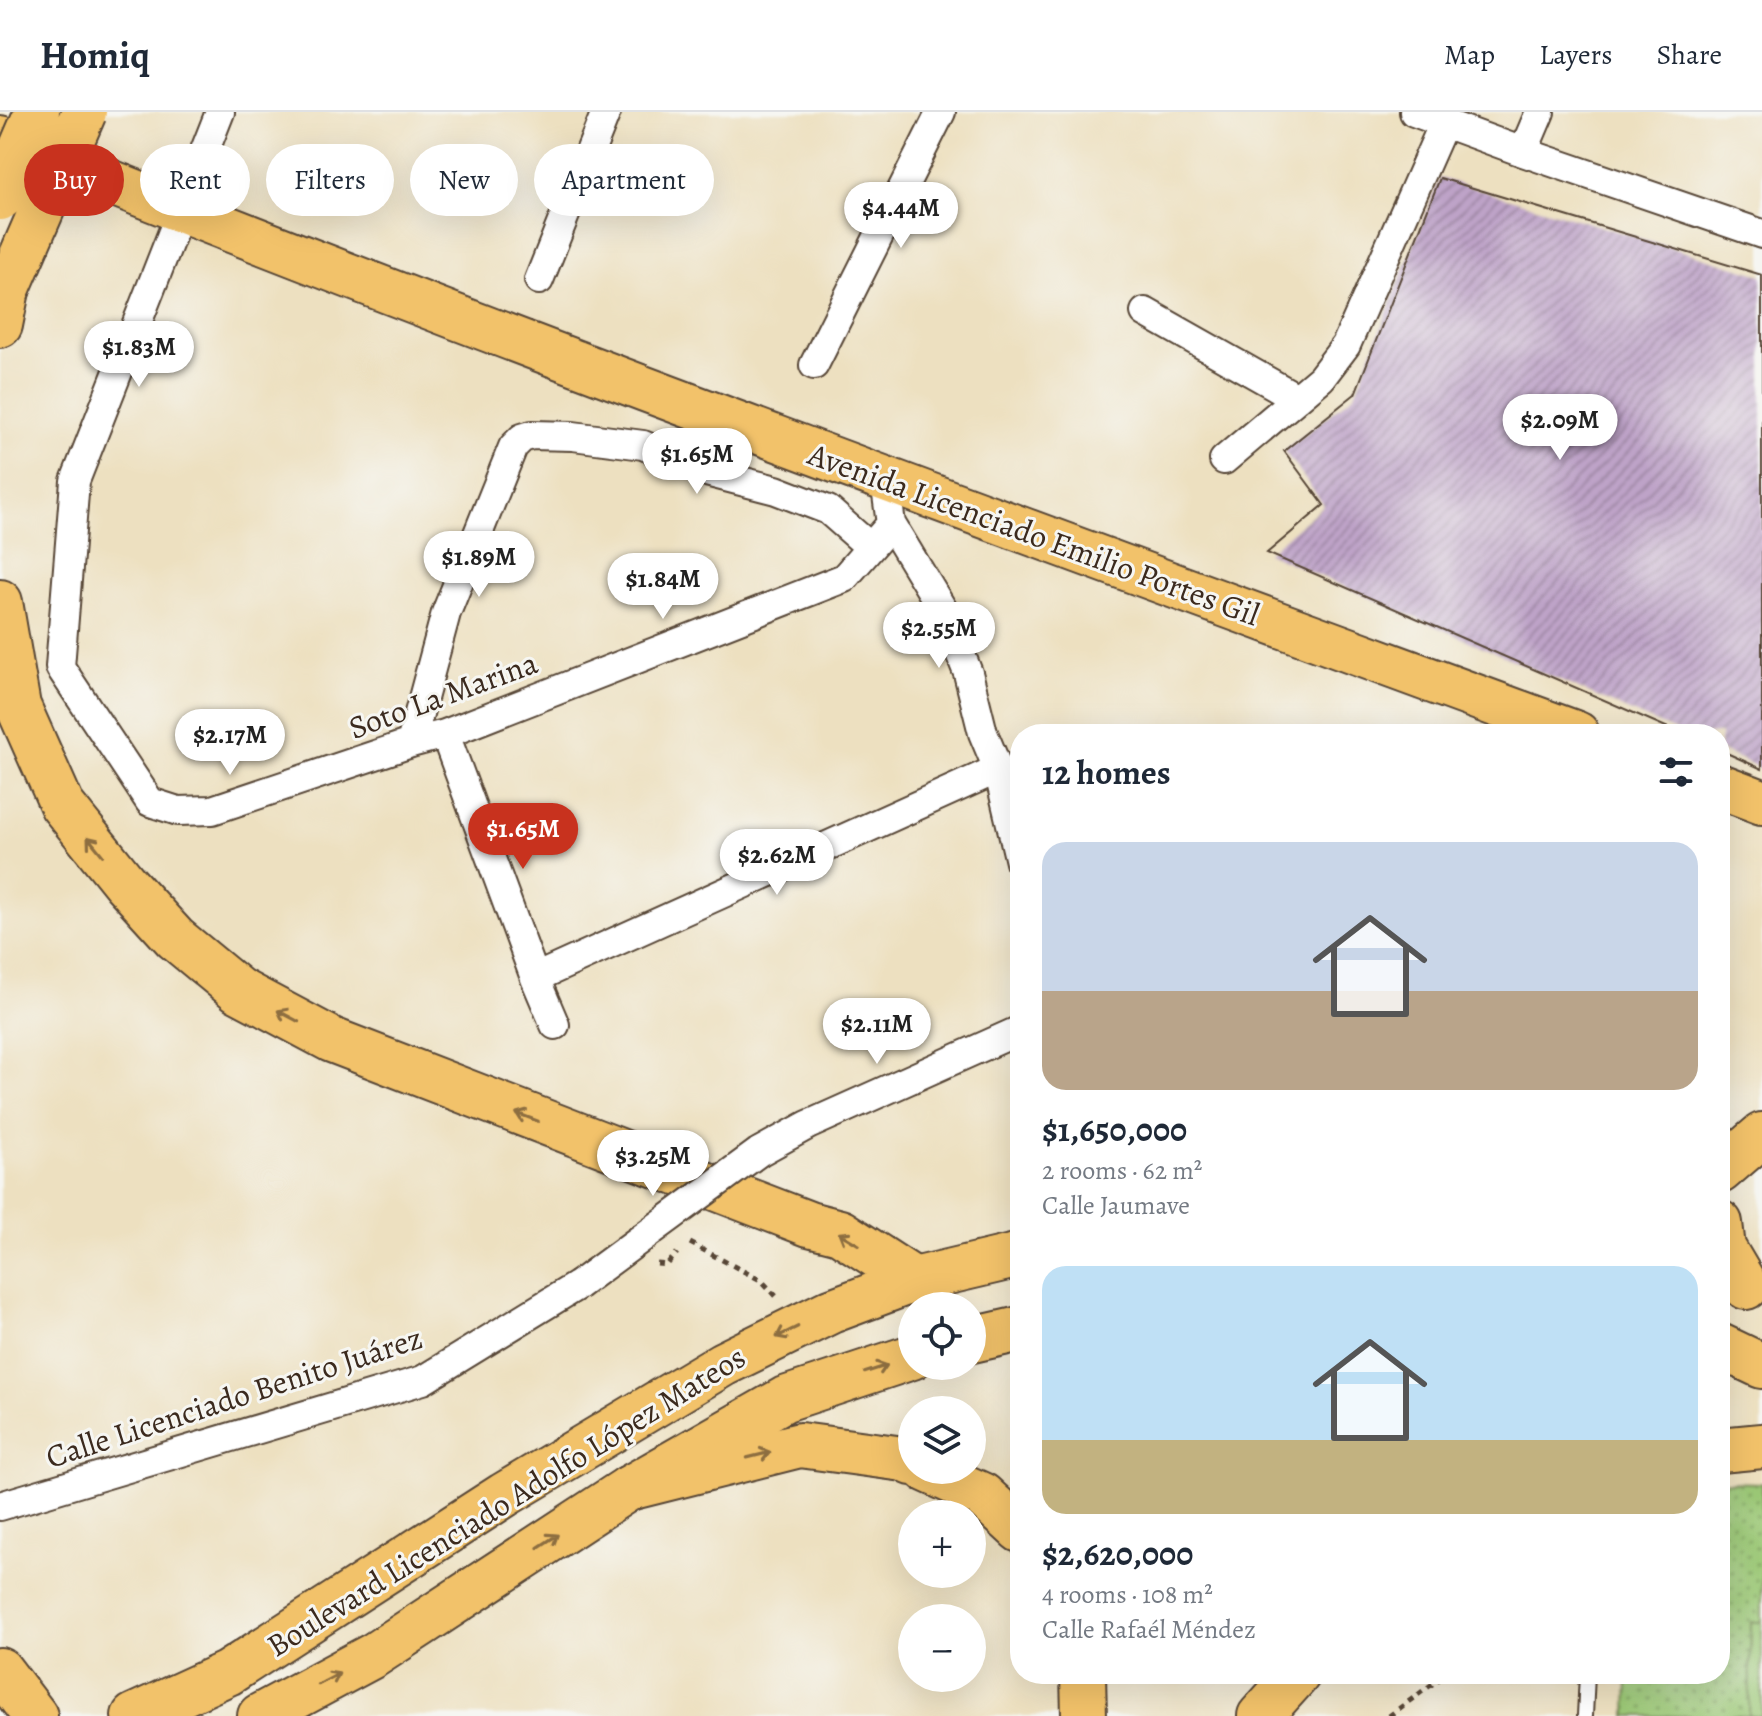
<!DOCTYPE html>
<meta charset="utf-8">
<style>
body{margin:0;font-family:Alegreya,serif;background:#f6f6f7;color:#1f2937;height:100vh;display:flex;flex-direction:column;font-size:30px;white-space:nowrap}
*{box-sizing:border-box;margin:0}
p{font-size:26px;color:#747a83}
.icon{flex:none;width:44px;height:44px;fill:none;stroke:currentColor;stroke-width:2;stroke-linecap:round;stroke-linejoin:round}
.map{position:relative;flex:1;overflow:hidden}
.side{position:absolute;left:1010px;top:612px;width:720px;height:960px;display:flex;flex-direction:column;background:#fff;border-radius:32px;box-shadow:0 8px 32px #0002}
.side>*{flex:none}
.banner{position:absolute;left:24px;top:32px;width:760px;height:72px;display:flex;gap:16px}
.buttons{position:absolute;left:898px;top:1180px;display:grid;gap:16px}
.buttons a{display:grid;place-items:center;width:88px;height:88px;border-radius:50%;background:#fff;box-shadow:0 8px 32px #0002;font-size:40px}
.price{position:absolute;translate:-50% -68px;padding:0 18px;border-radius:28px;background:#fff;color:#222;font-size:26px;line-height:52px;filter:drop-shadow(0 2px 4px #0008)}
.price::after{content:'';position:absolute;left:50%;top:48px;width:24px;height:18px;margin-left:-12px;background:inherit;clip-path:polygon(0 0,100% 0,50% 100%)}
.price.selected{background:#c8321e;color:#fff}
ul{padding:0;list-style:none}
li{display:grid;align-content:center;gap:16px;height:424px;padding:0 32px}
li span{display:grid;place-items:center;height:248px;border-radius:24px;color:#555}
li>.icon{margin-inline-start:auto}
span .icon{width:144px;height:144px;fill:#fffc;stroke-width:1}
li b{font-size:34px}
h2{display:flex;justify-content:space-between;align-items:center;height:96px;padding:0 32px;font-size:34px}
.pill{padding:0 28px;border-radius:36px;background:#fff;box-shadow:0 8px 32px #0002;font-size:28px;line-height:72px}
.pill.selected{background:#c8321e;color:#fff}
header{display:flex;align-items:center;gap:48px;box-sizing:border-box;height:112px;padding:0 40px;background:#fff;border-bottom:2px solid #e0e1e3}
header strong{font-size:38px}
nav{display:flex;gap:44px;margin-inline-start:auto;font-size:28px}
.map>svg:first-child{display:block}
</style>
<header>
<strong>Homiq</strong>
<nav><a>Map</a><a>Layers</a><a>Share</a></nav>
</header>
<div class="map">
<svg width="1762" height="1604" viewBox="0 0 1762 1604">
<defs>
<pattern id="park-dots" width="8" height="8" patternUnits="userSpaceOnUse" patternTransform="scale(2)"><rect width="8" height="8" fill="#9bc876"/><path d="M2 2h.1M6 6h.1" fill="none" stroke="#80a360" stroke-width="1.8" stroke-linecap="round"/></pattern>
<pattern id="building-hatch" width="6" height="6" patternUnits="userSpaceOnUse" patternTransform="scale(2)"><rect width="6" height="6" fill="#bea3c8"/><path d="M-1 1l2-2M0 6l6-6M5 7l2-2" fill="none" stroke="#9c85a2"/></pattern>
</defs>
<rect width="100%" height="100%" fill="#f6f6f2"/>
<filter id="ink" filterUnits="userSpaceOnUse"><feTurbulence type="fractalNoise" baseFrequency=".0125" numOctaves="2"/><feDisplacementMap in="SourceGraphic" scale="16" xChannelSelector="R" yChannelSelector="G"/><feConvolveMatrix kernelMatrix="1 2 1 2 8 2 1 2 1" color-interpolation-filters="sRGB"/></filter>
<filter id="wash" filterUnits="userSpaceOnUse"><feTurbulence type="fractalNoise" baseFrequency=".006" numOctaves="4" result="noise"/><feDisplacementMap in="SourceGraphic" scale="32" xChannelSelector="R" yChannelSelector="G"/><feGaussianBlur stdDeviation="1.8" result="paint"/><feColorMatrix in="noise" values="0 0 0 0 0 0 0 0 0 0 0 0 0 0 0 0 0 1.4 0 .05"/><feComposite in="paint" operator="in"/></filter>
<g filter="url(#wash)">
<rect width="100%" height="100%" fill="#ede0c0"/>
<path fill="url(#park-dots)" stroke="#6b794a" stroke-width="2" d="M1720,1370L1762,1371V1604H1627L1628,1562H1720Z"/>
<path fill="#9bc876" stroke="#6b794a" stroke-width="2" d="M1751,1510H1762V1604H1749Z"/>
<g id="blocks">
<path fill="url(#building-hatch)" d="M1440,66L1762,163V657L1720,638V622H1682L1267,441L1324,393L1284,339L1355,282Z"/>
</g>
</g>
<g filter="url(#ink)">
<use href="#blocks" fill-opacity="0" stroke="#564536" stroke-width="2"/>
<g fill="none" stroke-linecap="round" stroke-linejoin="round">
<g stroke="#564536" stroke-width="18">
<path id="lane" d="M1585,1604L1587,1562"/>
</g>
<g stroke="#564536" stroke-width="32">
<path id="street" d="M220,0L75,369L60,555L150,690L178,699L212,698L411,631L445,622L844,466L891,412
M1414,0L1523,40L1762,122
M1523,40L1540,0
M539,168L606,0
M1145,200L1297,286
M814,253L941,0
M1224,348L1321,266L1346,233L1444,11
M885,368L891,412L943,498L968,561L983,621L998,657L1020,750
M445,622L535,866L555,913
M411,631L446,501L513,335L522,326L532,323L573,324L643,333L710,361L776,378L828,398L870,435
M535,866L998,657
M759,1040L808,1013L1020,918
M0,1394L423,1268L578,1173"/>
</g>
<g stroke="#564536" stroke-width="48">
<path id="primary" d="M0,26C521,236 1050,428 1577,622
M1720,674L1762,690
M1720,1059L1762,1023
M1720,1111L1723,1136L1746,1175
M972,1228L1020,1217
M1720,1234L1762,1254
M134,1604L228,1561L504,1383L723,1252L831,1199L914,1168L1020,1143
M260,1604L374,1543L629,1376L785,1287L912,1245"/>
</g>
<g stroke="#564536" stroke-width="48">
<path id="highway" d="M0,213L7,178
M0,490L18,594L62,693L124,770L175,826L238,878L332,928L809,1112L840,1120L914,1168
M1720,1338L1762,1334
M927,1358L982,1383L1020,1418
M629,1376L800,1333L904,1347L912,1351
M0,1558L35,1604
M1083,1562L1084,1604
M1260,1604L1298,1562"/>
</g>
<path stroke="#564536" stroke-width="5" stroke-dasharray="6 6" stroke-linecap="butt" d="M690,1131L762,1169L776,1184
M657,1152L667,1153L677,1141
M1389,1604L1446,1562"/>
<use href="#lane" stroke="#fff" stroke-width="14"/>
<use href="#street" stroke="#fff" stroke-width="28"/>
<use href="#primary" stroke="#f2c26a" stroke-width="44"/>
<use href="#highway" stroke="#f2c26a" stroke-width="44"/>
<g stroke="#564536" stroke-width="32" stroke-linecap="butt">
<path id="street-bridge" d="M578,1173L759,1040"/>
</g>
<g stroke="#564536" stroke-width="48" stroke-linecap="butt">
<path id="highway-bridge" d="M0,86L37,0
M7,178L84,0"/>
</g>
<use href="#street-bridge" stroke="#fff" stroke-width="28"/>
<use href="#highway-bridge" stroke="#f2c26a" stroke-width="44"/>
</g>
<defs><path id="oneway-shaft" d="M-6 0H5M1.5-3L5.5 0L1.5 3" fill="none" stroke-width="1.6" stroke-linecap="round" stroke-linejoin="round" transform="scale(2)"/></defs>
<g stroke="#8d6e40">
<use href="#oneway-shaft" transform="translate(95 734) rotate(-129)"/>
<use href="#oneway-shaft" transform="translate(288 904) rotate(-152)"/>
<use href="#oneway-shaft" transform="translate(527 1005) rotate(-159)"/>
<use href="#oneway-shaft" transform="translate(849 1127) rotate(-149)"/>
<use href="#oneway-shaft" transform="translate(787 1220) rotate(154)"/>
<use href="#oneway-shaft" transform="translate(876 1257) rotate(-18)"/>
<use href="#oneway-shaft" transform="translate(759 1343) rotate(-14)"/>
<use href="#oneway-shaft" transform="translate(548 1429) rotate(-33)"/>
<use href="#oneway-shaft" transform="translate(329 1567) rotate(-28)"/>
</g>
</g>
<g text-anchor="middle" stroke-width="6" stroke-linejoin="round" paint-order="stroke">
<g font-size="32" fill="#3b2a1e" stroke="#f6f6f2">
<text transform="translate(1034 422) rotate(20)" y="11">Avenida Licenciado Emilio Portes Gil</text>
<text transform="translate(443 583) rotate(-20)" y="11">Soto La Marina</text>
<text transform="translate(234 1285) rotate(-18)" y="11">Calle Licenciado Benito Juárez</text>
<text transform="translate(506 1389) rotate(-32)" y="11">Boulevard Licenciado Adolfo López Mateos</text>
</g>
</g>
</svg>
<div class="buttons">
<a><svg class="icon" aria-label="locate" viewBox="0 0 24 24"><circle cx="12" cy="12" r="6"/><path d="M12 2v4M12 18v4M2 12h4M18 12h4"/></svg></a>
<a><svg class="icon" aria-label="layers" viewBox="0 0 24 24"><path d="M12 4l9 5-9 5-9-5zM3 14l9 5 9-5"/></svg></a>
<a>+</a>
<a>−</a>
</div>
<b class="price" style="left:901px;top:138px">$4.44M</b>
<b class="price" style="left:139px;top:277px">$1.83M</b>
<b class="price" style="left:1560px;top:350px">$2.09M</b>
<b class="price" style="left:697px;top:384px">$1.65M</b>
<b class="price" style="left:479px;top:487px">$1.89M</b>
<b class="price" style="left:663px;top:509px">$1.84M</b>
<b class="price" style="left:939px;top:558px">$2.55M</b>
<b class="price" style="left:230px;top:665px">$2.17M</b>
<b class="price selected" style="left:523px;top:759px">$1.65M</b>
<b class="price" style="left:777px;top:785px">$2.62M</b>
<b class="price" style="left:877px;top:954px">$2.11M</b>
<b class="price" style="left:653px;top:1086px">$3.25M</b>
<div class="banner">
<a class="pill selected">Buy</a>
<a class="pill">Rent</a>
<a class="pill">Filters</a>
<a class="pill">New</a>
<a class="pill">Apartment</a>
</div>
<section class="side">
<h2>12 homes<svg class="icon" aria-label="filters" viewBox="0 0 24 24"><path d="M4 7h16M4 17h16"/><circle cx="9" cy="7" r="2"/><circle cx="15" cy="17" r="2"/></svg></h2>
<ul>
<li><span style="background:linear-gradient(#c9d6e8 60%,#b9a48a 0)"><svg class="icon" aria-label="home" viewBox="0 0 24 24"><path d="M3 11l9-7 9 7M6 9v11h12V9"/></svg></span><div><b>$1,650,000</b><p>2 rooms · 62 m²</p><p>Calle Jaumave</p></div></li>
<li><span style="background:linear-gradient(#bfe0f5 70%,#c2b280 0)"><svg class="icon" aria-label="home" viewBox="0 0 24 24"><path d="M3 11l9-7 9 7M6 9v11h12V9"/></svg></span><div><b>$2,620,000</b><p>4 rooms · 108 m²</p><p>Calle Rafaél Méndez</p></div></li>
</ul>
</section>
</div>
